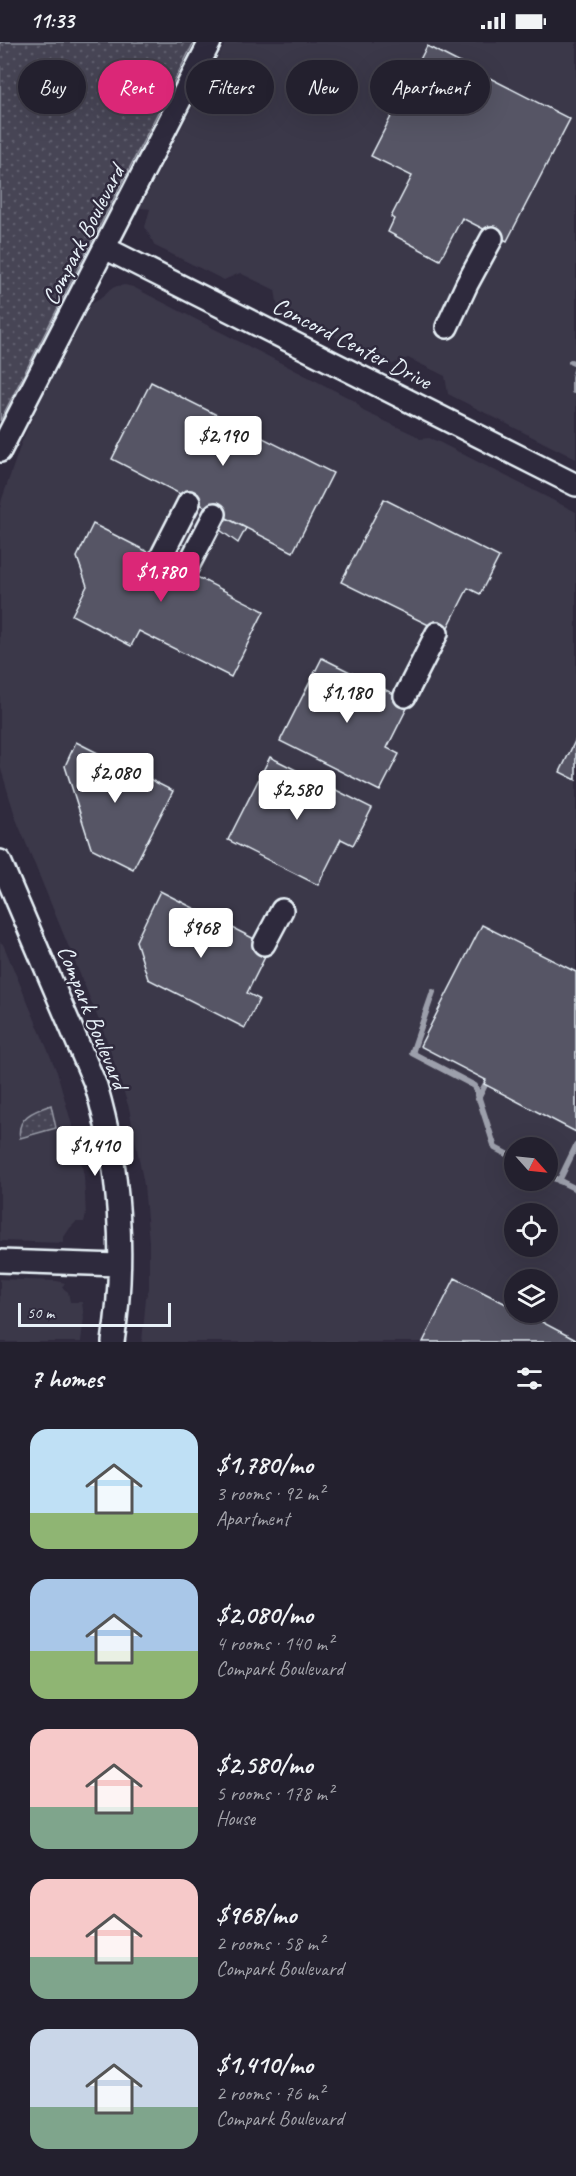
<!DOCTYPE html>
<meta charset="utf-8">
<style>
body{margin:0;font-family:Caveat,sans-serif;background:#2f2d3a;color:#f1f3f6;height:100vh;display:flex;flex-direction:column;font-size:22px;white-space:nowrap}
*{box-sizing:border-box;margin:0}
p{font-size:20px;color:#a3a3aa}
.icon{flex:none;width:33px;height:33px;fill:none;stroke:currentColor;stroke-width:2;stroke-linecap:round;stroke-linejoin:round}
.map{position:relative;height:1300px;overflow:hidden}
.side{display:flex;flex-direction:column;background:#23202e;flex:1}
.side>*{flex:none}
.guide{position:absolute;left:18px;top:18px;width:540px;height:54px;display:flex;gap:12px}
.needle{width:39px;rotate:117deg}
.controls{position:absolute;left:504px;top:1095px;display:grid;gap:12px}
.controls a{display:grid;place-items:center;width:54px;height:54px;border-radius:50%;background:#23202e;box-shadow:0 6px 24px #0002,0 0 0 2px #403e4a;font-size:30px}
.scale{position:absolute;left:18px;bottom:15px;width:153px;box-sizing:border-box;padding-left:6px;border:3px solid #e8f1f8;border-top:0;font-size:16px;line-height:21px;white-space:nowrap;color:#e8f1f8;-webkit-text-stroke:4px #2f2a3d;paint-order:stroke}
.price{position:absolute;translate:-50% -51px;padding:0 14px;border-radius:6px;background:#fff;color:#222;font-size:20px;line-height:39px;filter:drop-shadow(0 2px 3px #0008)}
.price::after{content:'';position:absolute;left:50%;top:36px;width:18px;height:14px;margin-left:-9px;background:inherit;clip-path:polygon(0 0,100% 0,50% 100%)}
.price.current{background:#db2777;color:#fff}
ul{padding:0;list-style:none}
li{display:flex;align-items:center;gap:18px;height:150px;padding:0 30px}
li span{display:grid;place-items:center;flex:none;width:168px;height:120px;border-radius:18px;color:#555}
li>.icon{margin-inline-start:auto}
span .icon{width:72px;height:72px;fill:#fffc;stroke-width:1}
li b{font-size:26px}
h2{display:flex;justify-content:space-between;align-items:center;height:72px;padding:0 30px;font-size:26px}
.tag{padding:0 21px;border-radius:27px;background:#23202e;box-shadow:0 6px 24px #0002,0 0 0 2px #403e4a;font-size:21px;line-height:54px}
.tag.current{background:#db2777;color:#fff}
.status{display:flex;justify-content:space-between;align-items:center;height:42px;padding:0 30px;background:#23202e;direction:ltr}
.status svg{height:16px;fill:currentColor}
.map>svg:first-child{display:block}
</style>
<div class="status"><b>11:33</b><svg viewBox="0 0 49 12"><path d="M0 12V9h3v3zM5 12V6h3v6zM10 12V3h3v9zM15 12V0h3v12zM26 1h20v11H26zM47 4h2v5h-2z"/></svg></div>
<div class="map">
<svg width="576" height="1300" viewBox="0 0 576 1300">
<defs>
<pattern id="grass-dots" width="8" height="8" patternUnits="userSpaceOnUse" patternTransform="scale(1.5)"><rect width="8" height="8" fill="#464455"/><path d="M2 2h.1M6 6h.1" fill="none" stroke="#615f6e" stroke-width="1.8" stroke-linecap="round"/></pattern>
</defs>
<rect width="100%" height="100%" fill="#2f2a3d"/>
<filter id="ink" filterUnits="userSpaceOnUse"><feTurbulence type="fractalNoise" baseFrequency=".0167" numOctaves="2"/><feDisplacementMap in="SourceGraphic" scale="12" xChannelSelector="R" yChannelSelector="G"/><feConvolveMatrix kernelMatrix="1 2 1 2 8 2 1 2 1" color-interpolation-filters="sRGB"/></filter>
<g filter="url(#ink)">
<path fill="#3b3749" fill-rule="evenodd" d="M226,0H576V417L448,352L445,334L408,316L391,323L278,266L275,248L240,231L224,238L155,204L145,185L150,167L140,166Z
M125,243L133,245L355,359L363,369L415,393L420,397L429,396L437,399L576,470V1300H142L146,1255L149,1247V1200L144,1143L129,1066L105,993L16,777L0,724V466L2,457L22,399L38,364L91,262L100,257L110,247L117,244ZM514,1106H548V1138H514ZM514,1172H548V1204H514ZM514,1238H548V1270H514Z
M0,900L3,902L57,1030L77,1101L84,1134L86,1173L84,1180H76L70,1186L64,1195V1201L0,1199Z
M0,1237L57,1239L65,1241L62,1245L68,1250L70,1260H82L84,1276L81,1300H0Z"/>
<path fill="url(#grass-dots)" stroke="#979aa6" stroke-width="1.5" d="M0,0H194L0,379Z
M51,1063L56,1086L20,1096C16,1075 34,1069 51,1063Z"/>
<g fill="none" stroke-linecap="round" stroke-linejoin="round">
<path stroke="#9c9fab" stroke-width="6" d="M571,320L576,322
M574,349V335L576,328
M433,950L412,1011L475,1044L495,1106L514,1116
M478,1057L485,1043
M548,1133L576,1147
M559,1139L576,1104"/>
</g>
<path fill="#575565" stroke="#e8f1f8" stroke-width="1.5" d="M427,4L570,77L507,199L462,176L440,218L388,190L394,177L391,175L412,134L371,114Z
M151,340L333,431L293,510L112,417Z
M384,457L499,515L480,552L468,546L445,591L341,540Z
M222,474L246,486L238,501L220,488Z
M93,482L264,569L231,635L139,589L131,604L72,573L87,544L77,515Z
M322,616L410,660L387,706L399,712L380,749L280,699Z
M576,697V738L560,730Z
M76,700L173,749L133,827L91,806L65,724Z
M270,715L372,766L353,803L341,797L318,843L228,798Z
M160,849L270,905L247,951L259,957L245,986L148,937L136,899Z
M482,883L576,930V1090L484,1042L486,1038L420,1004Z
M455,1236L514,1266V1270H523L576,1298V1300H423Z"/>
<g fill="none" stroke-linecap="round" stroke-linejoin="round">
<g stroke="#e8f1f8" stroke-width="26">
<path id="minor" d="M105,206L576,443
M447,285L467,242L492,196
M0,409L210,0
M161,515L189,460
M186,528L215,472
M405,654L437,591
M0,819L96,1044C120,1125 126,1216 113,1300
M264,902L282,868
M0,1219L119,1223"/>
</g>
<use href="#minor" stroke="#2f2a3d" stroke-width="21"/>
</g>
</g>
<g text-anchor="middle" stroke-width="5" stroke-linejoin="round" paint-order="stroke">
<g font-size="24" fill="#e8f1f8" stroke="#2f2a3d">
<text transform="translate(83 193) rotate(-63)" y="8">Compark Boulevard</text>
<text transform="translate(352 301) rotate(27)" y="8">Concord Center Drive</text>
<text transform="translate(93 975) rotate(68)" y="8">Compark Boulevard</text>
</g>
</g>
</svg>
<div class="controls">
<a><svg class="needle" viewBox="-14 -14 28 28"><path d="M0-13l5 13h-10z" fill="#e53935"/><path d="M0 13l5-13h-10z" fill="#a3a3aa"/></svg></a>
<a><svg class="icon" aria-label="locate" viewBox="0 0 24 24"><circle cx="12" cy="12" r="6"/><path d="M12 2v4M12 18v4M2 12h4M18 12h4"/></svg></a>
<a><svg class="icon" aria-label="layers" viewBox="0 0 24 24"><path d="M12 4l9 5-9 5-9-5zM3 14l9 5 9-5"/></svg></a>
</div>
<div class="scale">50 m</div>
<b class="price" style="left:223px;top:425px">$2,190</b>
<b class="price current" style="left:161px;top:561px">$1,780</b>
<b class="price" style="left:347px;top:682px">$1,180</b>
<b class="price" style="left:115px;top:762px">$2,080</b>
<b class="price" style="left:297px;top:779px">$2,580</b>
<b class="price" style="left:201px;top:917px">$968</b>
<b class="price" style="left:95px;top:1135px">$1,410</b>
<div class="guide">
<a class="tag">Buy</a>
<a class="tag current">Rent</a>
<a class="tag">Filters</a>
<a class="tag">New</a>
<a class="tag">Apartment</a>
</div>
</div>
<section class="side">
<h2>7 homes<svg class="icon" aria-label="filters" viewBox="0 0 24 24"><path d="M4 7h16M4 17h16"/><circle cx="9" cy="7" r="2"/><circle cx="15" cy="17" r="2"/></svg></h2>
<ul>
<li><span style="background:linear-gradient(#bfe0f5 70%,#8fb573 0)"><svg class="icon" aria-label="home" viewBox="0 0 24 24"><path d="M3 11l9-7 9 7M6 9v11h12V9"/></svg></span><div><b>$1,780/mo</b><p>3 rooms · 92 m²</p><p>Apartment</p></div></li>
<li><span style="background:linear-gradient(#a9c7e8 60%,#8fb573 0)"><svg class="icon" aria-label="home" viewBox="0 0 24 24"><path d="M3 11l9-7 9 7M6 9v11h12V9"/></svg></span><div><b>$2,080/mo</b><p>4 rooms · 140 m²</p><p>Compark Boulevard</p></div></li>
<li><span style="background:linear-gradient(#f6c9c9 65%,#7fa58c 0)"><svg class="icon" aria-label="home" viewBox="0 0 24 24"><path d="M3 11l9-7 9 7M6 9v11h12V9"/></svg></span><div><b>$2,580/mo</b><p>5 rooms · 178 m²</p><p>House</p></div></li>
<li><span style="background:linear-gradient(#f6c9c9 65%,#7fa58c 0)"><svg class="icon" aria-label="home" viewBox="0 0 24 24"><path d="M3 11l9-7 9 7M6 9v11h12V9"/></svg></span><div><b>$968/mo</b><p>2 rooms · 58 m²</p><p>Compark Boulevard</p></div></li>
<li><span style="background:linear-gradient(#c9d6e8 65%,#7fa58c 0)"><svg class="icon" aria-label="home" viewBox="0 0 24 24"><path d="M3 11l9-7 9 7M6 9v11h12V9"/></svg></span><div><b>$1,410/mo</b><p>2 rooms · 76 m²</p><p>Compark Boulevard</p></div></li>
</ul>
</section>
